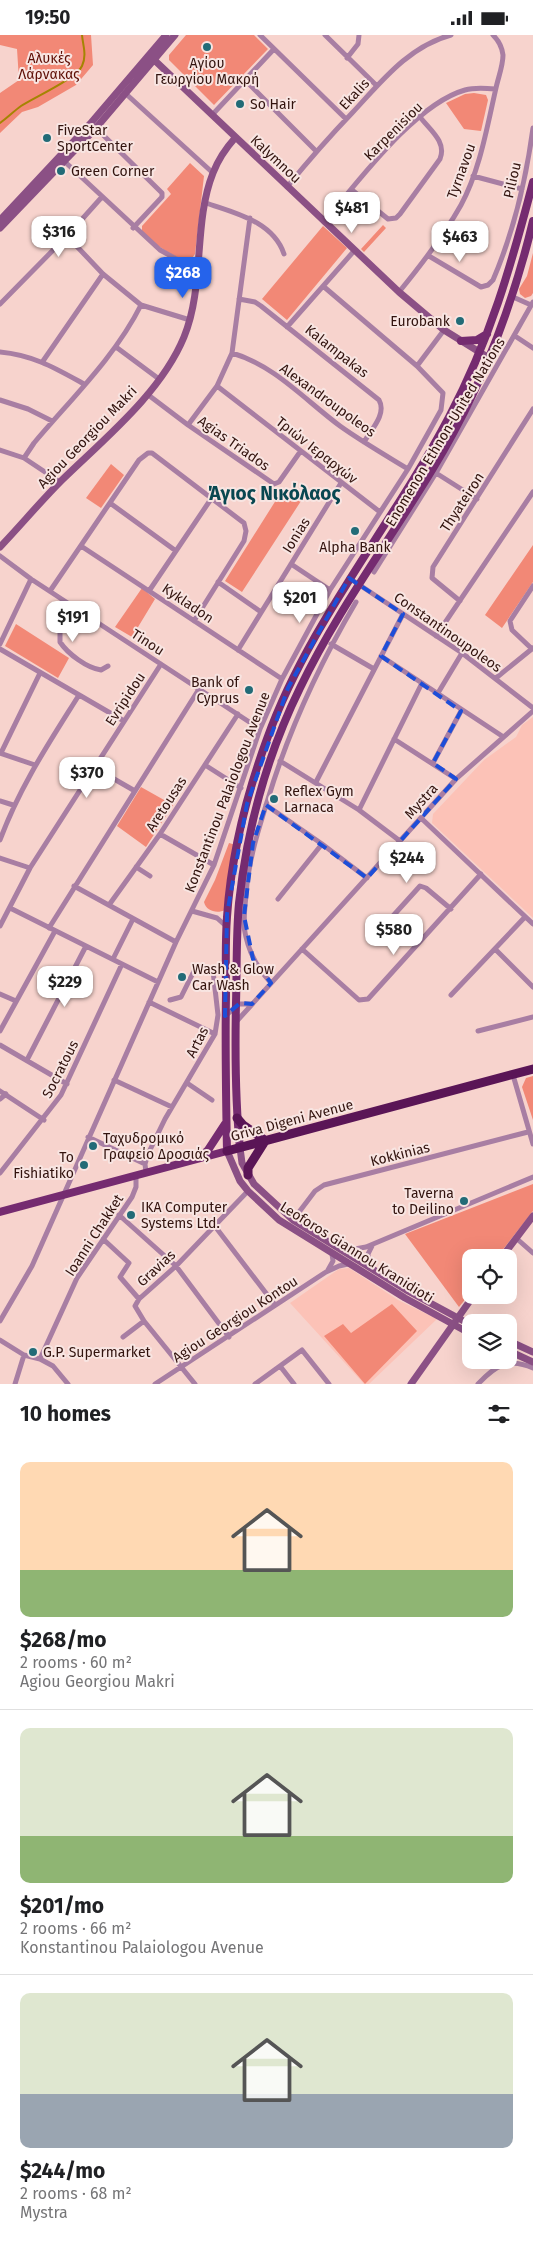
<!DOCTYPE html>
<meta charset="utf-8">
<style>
body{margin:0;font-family:"Fira Sans",sans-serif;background:#f6f6f6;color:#202124;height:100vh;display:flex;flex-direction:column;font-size:19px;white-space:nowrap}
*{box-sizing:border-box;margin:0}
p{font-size:16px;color:#757577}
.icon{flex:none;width:28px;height:28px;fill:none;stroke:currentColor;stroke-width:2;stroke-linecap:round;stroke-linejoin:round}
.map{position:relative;height:1349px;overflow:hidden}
.drawer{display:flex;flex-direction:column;background:#fff;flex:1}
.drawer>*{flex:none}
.controls{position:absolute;left:462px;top:1214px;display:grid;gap:10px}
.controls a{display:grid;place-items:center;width:55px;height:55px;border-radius:10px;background:#fff;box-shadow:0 5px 20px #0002;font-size:25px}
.price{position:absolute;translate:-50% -42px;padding:0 11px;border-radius:10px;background:#fff;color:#222;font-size:16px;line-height:32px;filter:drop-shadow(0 1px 2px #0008)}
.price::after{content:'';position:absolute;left:50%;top:30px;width:15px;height:11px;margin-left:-8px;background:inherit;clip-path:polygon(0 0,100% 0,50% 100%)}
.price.active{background:#2563eb;color:#fff}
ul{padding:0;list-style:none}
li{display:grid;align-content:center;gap:10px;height:265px;padding:0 20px}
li+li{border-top:1px solid #e0e0e0}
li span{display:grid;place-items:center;height:155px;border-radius:10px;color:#555}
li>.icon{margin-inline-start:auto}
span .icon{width:90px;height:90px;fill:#fffc;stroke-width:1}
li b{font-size:21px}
h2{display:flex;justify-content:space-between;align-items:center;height:60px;padding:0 20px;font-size:21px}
.status{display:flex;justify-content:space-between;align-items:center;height:35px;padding:0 25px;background:#fff;direction:ltr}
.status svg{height:14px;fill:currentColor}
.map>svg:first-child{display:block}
</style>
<div class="status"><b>19:50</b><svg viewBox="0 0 49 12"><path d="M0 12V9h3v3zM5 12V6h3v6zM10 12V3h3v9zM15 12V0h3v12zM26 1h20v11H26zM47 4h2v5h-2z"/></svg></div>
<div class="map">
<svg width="533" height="1349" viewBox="0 0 533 1349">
<rect width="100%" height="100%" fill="#f7d3cd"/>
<path fill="#fcc2b7" d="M533,682V883L432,788L433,779L484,725L516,702L522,690Z
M349,1233L398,1265L437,1284L369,1349H364L290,1268L339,1234Z"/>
<path fill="#f28876" d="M0,0H91L93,30L76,50L38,72L22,77L0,98V58L19,45L17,14L0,10Z
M186,0H254L268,14L214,70L169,25V20Z
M474,58L486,60L488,65L481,96L464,94L446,68L465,59Z
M190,128L204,141L195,219L190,226C171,222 157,210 142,198V191L171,159L167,154Z
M383,190L386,193L364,217L361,214Z
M323,191L347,213L287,285L262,264Z
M533,218V258L531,261L525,263L520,259L519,254L527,241Z
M111,429L124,440L101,473L86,463Z
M283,454L301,466L242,557L225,546Z
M533,510V547L502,593L485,580Z
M142,553L155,564L132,602L115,592Z
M16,589L69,623L58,643L5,611Z
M141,752L173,770L146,812L117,791Z
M229,808L236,810L225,875C217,879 206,876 204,867L215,845Z
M533,1041V1085L522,1052L526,1043Z
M533,1149V1176L497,1222H471V1257L459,1272L405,1199Z
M392,1269L417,1296L365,1349L324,1301L343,1289L351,1298Z"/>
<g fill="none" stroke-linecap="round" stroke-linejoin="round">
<path stroke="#a58402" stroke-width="2" d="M0,88C7,83 14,76 21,71C35,62 77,43 82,31C87,20 83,11 82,0"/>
<path stroke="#a87ea3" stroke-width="5" d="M260,0L346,84
M325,0L377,51
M347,23L358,9L359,0
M245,45L316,116
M125,58L213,138
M212,80L274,14
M95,92L162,158V162L133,193
M63,125L160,215L180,226L199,230
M473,141L522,154
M287,152C308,126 330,101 353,77C381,47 409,11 451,0
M352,155L388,184L396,183L400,179L440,124C447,107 430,95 420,82
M206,168C234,178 273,186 284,219
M324,187C358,147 415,69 465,55C475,52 485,53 495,54
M67,201L103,239L141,270L190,285
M429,221L481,252L488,250L493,245C514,196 526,145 533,93
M399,257C422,229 443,202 461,170C480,135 487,92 496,53C498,43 503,31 503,20C502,11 499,6 493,0
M513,262L531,270
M239,264L255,267L261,271L379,365C387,379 371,395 364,407
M0,269L67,201L101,163
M287,292L354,216
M515,301L533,313
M116,312L159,344
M0,317C33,320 55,333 84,349
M232,318C274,330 305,365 340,391C361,406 385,420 408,434
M43,326L103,239
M417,331L444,295
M217,351L380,477
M147,359L188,390L274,449L279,447L300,417
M0,365L28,374L52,386
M188,390L217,351L232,318L250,183
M0,415L24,423L60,447
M24,423L34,408C71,364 115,322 141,270
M436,438L477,464
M110,468L176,516
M81,511L282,644
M0,521L31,544L260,694
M291,529L330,555
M374,537L436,438L533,267
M349,543L462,618L533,673
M218,547L261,577
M50,556L139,425L148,418H152L244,488L246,496L244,506L194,586
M149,556L211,464
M460,566L432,543L433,532L533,374
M75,572L60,596V607C68,619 87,633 101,635L108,631
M436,601L533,457
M0,609L31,544
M331,609L374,634
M0,614L124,686
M532,614L512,595L510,586L533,551
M238,615L341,448
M381,621L502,701
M496,643L533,613
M438,658L462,618
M394,704L456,744
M0,718L35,730
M1,718L40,638
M280,726L359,775L400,806
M433,728L461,676
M205,730L241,753
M95,733L135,756
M316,747L403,579
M0,766L13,770
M266,770L322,809L367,843
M359,775L422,648
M421,783L533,889
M160,799L214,830
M0,805C20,751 49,708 79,660
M0,823L30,833
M136,832L150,841
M74,851L176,907
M278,864L322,809
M109,870L160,799L238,679
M10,873L158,947
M192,876L217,883L226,891
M0,891L30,833L161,629
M49,893L199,654
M373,903L420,851L426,853L451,874
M302,914L359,965L368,964L481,839
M495,914L533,952
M113,924L133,884
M271,948C258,934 250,920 246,902C242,888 245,874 246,860C248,827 258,796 268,764C289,694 319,630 356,567
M0,959L16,966
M451,960L525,882
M149,967L215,999
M225,981L239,969H252
M236,987L456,744L533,676
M0,996L55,896
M478,996L533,982
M0,1010L67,1049
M27,1025L86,911
M513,1040L533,1109
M114,1045L172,1072
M187,1048L212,1065
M0,1056L44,1085
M0,1064L6,1059
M88,1102L145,1129
M0,1138L61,1060L122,929
M146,1138L145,1129L148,1119L165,1084L215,999L218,980L213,936L198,932L195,934L181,962L170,965
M119,1180L176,1231L229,1302
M293,1185L315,1156L324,1150L528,1097
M214,1190L275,1270
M516,1203L533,1218
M103,1204L129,1228L120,1242L139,1264
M344,1216L366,1212L533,1142
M369,1232L368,1219L372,1211
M328,1235L333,1226L332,1219
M0,1286L32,1231L176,907L214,830L260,694L282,644L330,555L408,434L441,375L443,358L417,331L323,251
M123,1302L144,1286
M0,1305L24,1320L40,1324L53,1331L68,1349
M40,1324L77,1243L132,1162L136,1152V1141
M280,1331L294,1349
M15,1349L24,1320
M155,1349L326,1237L339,1231L348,1229
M195,1349L144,1286L135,1271L139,1264L176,1231L248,1156
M255,1349L302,1315L329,1349
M478,1349C495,1331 508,1322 533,1333"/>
<path stroke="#8b5085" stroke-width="7" d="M149,20L399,257L444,295L489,323
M0,185L90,89L166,0
M0,193L96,93L175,0
M0,512C21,490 40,467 62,445C104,404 161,358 184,302C205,251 193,188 213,138C218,125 226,113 235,103
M240,1113L242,1128L254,1149L293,1185L408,1256L471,1290
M227,1116L240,1146L248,1156L279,1185L405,1263L471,1299
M502,1222L533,1181
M509,1306L533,1317
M509,1316L533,1327
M411,1349L474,1260"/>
<path stroke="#752b70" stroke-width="8" d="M461,306L477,305L487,299
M240,1113C235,1065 235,1016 236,968C237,935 236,901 239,868C247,794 267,720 300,653C337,576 388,508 432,435C479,358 512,274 533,186
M199,1123L208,1115L225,1089
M0,1177L227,1116C226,1064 225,1012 226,960C226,934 225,908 227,882C231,822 246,761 267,704C309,587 392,491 449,382C490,305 511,231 533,147"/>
<path stroke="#5a1556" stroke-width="9" d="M237,1083L243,1090L266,1106
M227,1116L533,1034
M248,1140V1133L265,1106"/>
</g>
<path fill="none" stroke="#1d4ed8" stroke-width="4" stroke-dasharray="10 6" stroke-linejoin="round" d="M349,543L403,579L381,621L461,676L433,728L456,744L367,843L266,770L253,808L244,881L253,924L271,948L252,969L240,968L225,981L227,879L247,769L288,653Z"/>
<g fill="#226b77" stroke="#f8e5e2" stroke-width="2">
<circle cx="207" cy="12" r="5"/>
<circle cx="240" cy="69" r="5"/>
<circle cx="47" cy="103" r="5"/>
<circle cx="61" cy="136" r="5"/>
<circle cx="460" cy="286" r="5"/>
<circle cx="355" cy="496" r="5"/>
<circle cx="249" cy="655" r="5"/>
<circle cx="274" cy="764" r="5"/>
<circle cx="182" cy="942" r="5"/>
<circle cx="93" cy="1111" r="5"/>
<circle cx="84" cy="1130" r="5"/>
<circle cx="464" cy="1166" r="5"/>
<circle cx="131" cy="1180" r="5"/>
<circle cx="33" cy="1317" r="5"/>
</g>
<g text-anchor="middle" stroke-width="4" stroke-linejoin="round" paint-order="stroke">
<g font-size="14" fill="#5e0e05" stroke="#f8e5e2">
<text x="49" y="28">Αλυκές<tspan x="49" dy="16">Λάρνακας</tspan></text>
</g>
<g font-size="14" fill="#32130e" stroke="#f8e5e2" text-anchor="start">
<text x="207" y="33" text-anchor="middle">Αγίου<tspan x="207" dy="16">Γεωργίου Μακρή</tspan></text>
<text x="250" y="74">So Hair</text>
<text x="57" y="100">FiveStar<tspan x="57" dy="16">SportCenter</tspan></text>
<text x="71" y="141">Green Corner</text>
<text x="450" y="291" text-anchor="end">Eurobank</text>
<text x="355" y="517" text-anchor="middle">Alpha Bank</text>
<text x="239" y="652" text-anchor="end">Bank of<tspan x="239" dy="16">Cyprus</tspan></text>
<text x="284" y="761">Reflex Gym<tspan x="284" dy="16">Larnaca</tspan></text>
<text x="192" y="939">Wash &amp; Glow<tspan x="192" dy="16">Car Wash</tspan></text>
<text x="103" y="1108">Ταχυδρομικό<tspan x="103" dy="16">Γραφείο Δροσιάς</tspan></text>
<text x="74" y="1127" text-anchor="end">To<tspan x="74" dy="16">Fishiatiko</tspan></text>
<text x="454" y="1163" text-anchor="end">Taverna<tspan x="454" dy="16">to Deilino</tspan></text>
<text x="141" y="1177">IKA Computer<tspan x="141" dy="16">Systems Ltd.</tspan></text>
<text x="43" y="1322">G.P. Supermarket</text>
</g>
<g font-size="14" fill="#32130e" stroke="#f8e5e2">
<text transform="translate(354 59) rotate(-47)" y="5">Ekalis</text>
<text transform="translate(393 96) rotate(-45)" y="5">Karpenisiou</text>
<text transform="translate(276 124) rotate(43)" y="5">Kalymnou</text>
<text transform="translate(461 136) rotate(-70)" y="5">Tyrnavou</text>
<text transform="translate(512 145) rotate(-77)" y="5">Piliou</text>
<text transform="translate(337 316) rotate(38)" y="5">Kalampakas</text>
<text transform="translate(328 365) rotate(36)" y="5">Alexandroupoleos</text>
<text transform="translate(445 397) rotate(-59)" y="5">Enomenon Ethnon-United Nations</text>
<text transform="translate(87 402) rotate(-46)" y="5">Agiou Georgiou Makri</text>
<text transform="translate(234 408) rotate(35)" y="5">Agias Triados</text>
<text transform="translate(317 415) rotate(38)" y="5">Τριών Ιεραρχών</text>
<text transform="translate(462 467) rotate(-57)" y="5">Thyateiron</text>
<text transform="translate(296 500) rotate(-58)" y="5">Ionias</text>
<text transform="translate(188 568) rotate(34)" y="5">Kykladon</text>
<text transform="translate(448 597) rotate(35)" y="5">Constantinoupoleos</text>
<text transform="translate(148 607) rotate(33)" y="5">Tinou</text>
<text transform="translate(125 664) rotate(-57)" y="5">Evripidou</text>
<text transform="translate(227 757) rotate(-69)" y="5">Konstantinou Palaiologou Avenue</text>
<text transform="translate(421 766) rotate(-48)" y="5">Mystra</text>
<text transform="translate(166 769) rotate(-57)" y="5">Aretousas</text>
<text transform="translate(197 1007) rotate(-63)" y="5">Artas</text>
<text transform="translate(60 1034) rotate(-63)" y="5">Socratous</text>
<text transform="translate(292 1085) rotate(-15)" y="5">Griva Digeni Avenue</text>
<text transform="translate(400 1119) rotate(-14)" y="5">Kokkinias</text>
<text transform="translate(94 1200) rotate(-57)" y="5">Ioanni Chakket</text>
<text transform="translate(357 1217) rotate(32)" y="5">Leoforos Giannou Kranidioti</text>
<text transform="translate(156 1233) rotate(-43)" y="5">Gravias</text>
<text transform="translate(235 1284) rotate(-33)" y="5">Agiou Georgiou Kontou</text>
</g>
<g font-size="19" font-weight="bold" fill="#084750" stroke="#f8e5e2">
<text x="274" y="465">Άγιος Νικόλαος</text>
</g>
</g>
</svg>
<div class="controls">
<a><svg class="icon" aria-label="locate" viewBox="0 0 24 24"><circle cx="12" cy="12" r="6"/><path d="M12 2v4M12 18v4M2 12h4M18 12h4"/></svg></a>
<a><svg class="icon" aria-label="layers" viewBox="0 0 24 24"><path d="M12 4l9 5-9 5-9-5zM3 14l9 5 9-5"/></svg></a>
</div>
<b class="price" style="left:352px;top:199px">$481</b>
<b class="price" style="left:59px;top:223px">$316</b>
<b class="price" style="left:460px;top:228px">$463</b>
<b class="price active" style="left:183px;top:264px">$268</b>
<b class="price" style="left:300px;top:589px">$201</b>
<b class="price" style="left:73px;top:608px">$191</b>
<b class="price" style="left:87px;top:764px">$370</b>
<b class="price" style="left:407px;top:849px">$244</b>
<b class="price" style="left:394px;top:921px">$580</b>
<b class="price" style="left:65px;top:973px">$229</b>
</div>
<section class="drawer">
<h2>10 homes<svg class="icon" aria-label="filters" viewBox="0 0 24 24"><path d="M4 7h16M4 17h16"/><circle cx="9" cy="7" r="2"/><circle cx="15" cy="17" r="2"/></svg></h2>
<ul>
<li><span style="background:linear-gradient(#ffd9b3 70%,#8fb573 0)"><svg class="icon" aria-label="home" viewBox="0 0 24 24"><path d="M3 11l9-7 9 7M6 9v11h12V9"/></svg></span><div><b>$268/mo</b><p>2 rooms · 60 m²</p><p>Agiou Georgiou Makri</p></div></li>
<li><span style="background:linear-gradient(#dfe7d0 70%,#8fb573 0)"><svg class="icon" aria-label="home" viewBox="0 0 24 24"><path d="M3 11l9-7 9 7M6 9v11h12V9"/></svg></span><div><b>$201/mo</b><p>2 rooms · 66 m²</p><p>Konstantinou Palaiologou Avenue</p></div></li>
<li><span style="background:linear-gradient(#dfe7d0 65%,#9aa5b1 0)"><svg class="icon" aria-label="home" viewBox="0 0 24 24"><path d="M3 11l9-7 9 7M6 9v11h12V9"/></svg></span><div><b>$244/mo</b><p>2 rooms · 68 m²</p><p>Mystra</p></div></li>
</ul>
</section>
